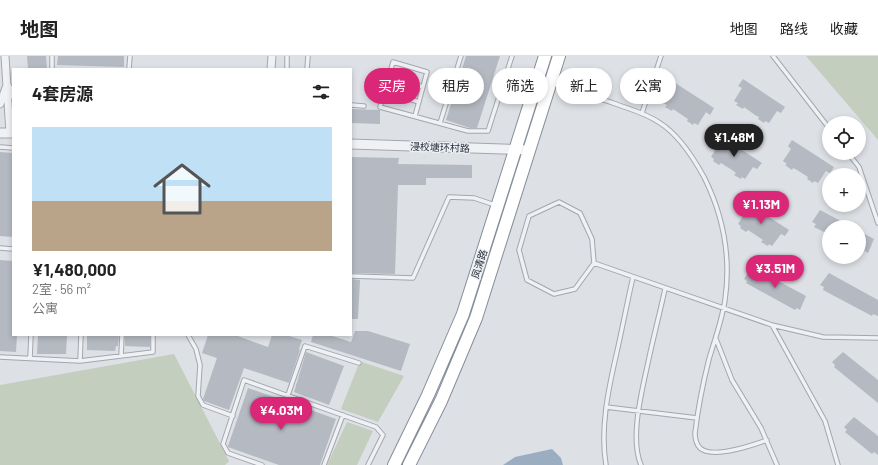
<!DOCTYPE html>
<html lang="zh">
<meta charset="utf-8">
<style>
body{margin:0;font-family:Barlow,"Noto Sans SC",sans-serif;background:#f6f6f6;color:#222;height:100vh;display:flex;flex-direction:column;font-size:15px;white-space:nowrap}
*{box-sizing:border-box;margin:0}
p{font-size:13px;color:#767676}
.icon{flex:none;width:22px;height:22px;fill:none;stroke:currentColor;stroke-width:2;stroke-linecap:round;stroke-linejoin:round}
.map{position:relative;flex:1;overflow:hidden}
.drawer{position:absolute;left:12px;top:12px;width:340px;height:268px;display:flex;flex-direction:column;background:#fff;border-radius:0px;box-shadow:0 2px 6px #0003}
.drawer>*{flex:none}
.top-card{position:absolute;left:364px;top:12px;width:380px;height:36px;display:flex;gap:8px}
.tools{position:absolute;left:822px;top:60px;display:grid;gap:8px}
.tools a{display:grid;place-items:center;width:44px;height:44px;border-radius:50%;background:#fff;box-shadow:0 2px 6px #0003;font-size:20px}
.price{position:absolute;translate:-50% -34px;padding:0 9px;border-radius:14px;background:#db2777;color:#fff;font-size:13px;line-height:26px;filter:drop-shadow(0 1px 2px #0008)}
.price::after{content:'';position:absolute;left:50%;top:24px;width:12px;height:9px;margin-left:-6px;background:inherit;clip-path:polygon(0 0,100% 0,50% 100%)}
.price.current{background:#222;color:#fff}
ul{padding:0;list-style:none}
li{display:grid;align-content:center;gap:8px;height:212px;padding:0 20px}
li+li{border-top:1px solid #e0e0e0}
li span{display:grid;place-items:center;height:124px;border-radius:0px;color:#555}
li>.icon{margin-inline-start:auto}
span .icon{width:72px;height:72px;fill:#fffc;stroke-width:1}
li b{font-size:17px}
h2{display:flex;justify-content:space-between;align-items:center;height:48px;padding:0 20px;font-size:17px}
.tag{padding:0 14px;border-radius:18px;background:#fff;box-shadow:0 2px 6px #0003;font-size:14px;line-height:36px}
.tag.current{background:#db2777;color:#fff}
header{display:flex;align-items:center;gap:24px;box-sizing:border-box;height:56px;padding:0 20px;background:#fff;border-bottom:1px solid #e0e0e0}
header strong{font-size:19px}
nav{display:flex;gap:22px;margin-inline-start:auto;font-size:14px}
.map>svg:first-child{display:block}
</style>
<header>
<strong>地图</strong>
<nav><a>地图</a><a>路线</a><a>收藏</a></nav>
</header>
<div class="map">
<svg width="878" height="409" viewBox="0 0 878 409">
<rect width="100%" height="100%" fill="#dde0e5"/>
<path fill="#c3cebf" d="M806,0H878V84Z
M174,298L229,405L225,409H0V329Z
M362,306L404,320L378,366L341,353L358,310Z
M347,366L373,375L357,409H327Z"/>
<path fill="#9baec1" d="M552,393L561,402L563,409H503L515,401Z"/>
<path fill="#b5b9c1" d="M27,0H46L47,13H28Z
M58,0H124V11L57,9Z
M466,0H500L477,72H470L446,64Z
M743,23L785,51L781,57L777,55L769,67L765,65L764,67L758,63L759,61L755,59L744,51L743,53L736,49L738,47L734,45L742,32L738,30Z
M672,25L714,52L710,59L706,56L698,69L694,67L693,69L687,65L688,63L673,53L672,55L665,51L667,49L663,47L671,34L667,32Z
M351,53L380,54V68L351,67Z
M719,79L762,107L757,113L753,111L745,123L742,121L741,123L734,119L736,117L732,114L721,107L719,109L713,105L714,103L711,101L719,88L715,86Z
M792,84L834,111L830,117L826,115L818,127L814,125L813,127L807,123L808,121L797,114L793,112L792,114L785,109L787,108L783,105L791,93L788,90Z
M0,96L13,97V181L0,180Z
M351,101L399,102L398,108L472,109V122H426V129H398L395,218L351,217Z
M746,146L789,174L785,180L781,178L772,190L769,188L768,190L761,186L763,184L748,174L746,176L740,172L741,170L738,168L746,155L742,153Z
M820,154L839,164L852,171H829V175L827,174L826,177L814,171L816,168L812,166Z
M859,175L874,183L868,197L865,195L863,197L859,195Z
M0,204L13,205V279H17L16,296L0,295Z
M752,211L806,240L800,254L797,252L795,254L746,227L747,225L744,223Z
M829,217L878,244V260L873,258L872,260L823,234L824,231L820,229Z
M351,223L360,224L358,263H351Z
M355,275H368L410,288L401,315L311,286L313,279H329L351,286Z
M38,279H67L66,298H37Z
M87,279H119L118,290H116L115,295L87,294Z
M125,279H150V291L125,290Z
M208,279H235L268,291L272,279H286L302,284L299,293L300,294L289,327L244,312L229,354L204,345L203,343L217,302L202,297Z
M306,296L344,310L329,349L294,336Z
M843,296L878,324V347L834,311L835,309L832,306Z
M248,332L336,363L320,409H279L228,391V390Z
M854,361L878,380V399L874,396L872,398L845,376L847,374L844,371Z"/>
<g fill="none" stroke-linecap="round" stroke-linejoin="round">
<g stroke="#a3a7ae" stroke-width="5.5">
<path id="service" d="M52,0V13
M773,0L829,72
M129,13L130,0
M287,13V0
M307,13L308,0
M389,20L423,31
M552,27C572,34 592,40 613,47C629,53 646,57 660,67C679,79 693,101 704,121C723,159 731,202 725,244C722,264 715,283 709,303C703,327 698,352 695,377C695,383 696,388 700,392C712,403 753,389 767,384
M385,36L419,46
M351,49L364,50
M642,57L661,0
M415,60L427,16L393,6L380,51L468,75H488L512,0
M440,67L461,0
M0,91L13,92
M848,97L859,111L878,167
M559,146L580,157L592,183L594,207L575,233L554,238L527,224L519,194L529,160Z
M0,192L13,193
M594,207L772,269L823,281L878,282
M351,220L413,222L449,141L474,142L495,149
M772,269L825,365L838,409
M188,279L196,293L200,309L198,340L203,349L233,360
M716,283L732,324L761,372L777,409
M121,300L122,279
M0,301L80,305L153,296V279
M30,302L31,279
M80,305L81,279
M288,339L305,290L359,307
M606,351L697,362
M262,409L228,397L223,388L244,324L376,371L383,379L368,409
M324,409L343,359
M606,409C600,373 608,335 616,300C622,274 627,247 633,221
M641,409C629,381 643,331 649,302C654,279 660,256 665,233"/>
</g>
<g stroke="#a3a7ae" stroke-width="9">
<path id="minor" d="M5,0L10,77
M271,13L272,0
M0,48L7,29L13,39"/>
</g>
<g stroke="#a3a7ae" stroke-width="11">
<path id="tertiary" d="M0,77H13
M351,88L530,94"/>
</g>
<g stroke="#868e9a" stroke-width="14">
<path id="trunk" d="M394,409L428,339L463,258L545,0
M409,409L441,345L476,262L559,0"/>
</g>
<use href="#service" stroke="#eff1f4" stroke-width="3.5"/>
<use href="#minor" stroke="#eff1f4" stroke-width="7"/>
<use href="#tertiary" stroke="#eff1f4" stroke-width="9"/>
<use href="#trunk" stroke="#fff" stroke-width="12"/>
</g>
<g text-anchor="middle" stroke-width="3" stroke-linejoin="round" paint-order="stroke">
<g font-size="10" fill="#282f3a" stroke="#eceff3">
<text transform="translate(440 91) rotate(2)" y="4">浸校塘环村路</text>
<text transform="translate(479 208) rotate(-72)" y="4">凤清路</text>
</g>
</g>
</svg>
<div class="tools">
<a><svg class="icon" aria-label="locate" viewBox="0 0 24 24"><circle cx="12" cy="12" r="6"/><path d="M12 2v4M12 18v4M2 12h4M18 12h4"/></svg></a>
<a>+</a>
<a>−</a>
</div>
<b class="price current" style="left:734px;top:102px">¥1.48M</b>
<b class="price" style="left:761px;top:169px">¥1.13M</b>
<b class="price" style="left:775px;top:233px">¥3.51M</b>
<b class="price" style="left:281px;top:375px">¥4.03M</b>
<div class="top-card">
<a class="tag current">买房</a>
<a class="tag">租房</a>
<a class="tag">筛选</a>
<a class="tag">新上</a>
<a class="tag">公寓</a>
</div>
<section class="drawer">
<h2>4套房源<svg class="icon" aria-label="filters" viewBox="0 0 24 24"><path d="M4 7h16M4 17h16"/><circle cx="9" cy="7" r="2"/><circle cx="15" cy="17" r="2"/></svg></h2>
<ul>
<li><span style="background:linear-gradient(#bfe0f5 60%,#b9a48a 0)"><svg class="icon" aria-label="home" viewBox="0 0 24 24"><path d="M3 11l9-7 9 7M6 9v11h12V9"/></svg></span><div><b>¥1,480,000</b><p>2室 · 56 m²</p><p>公寓</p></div></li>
</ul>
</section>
</div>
